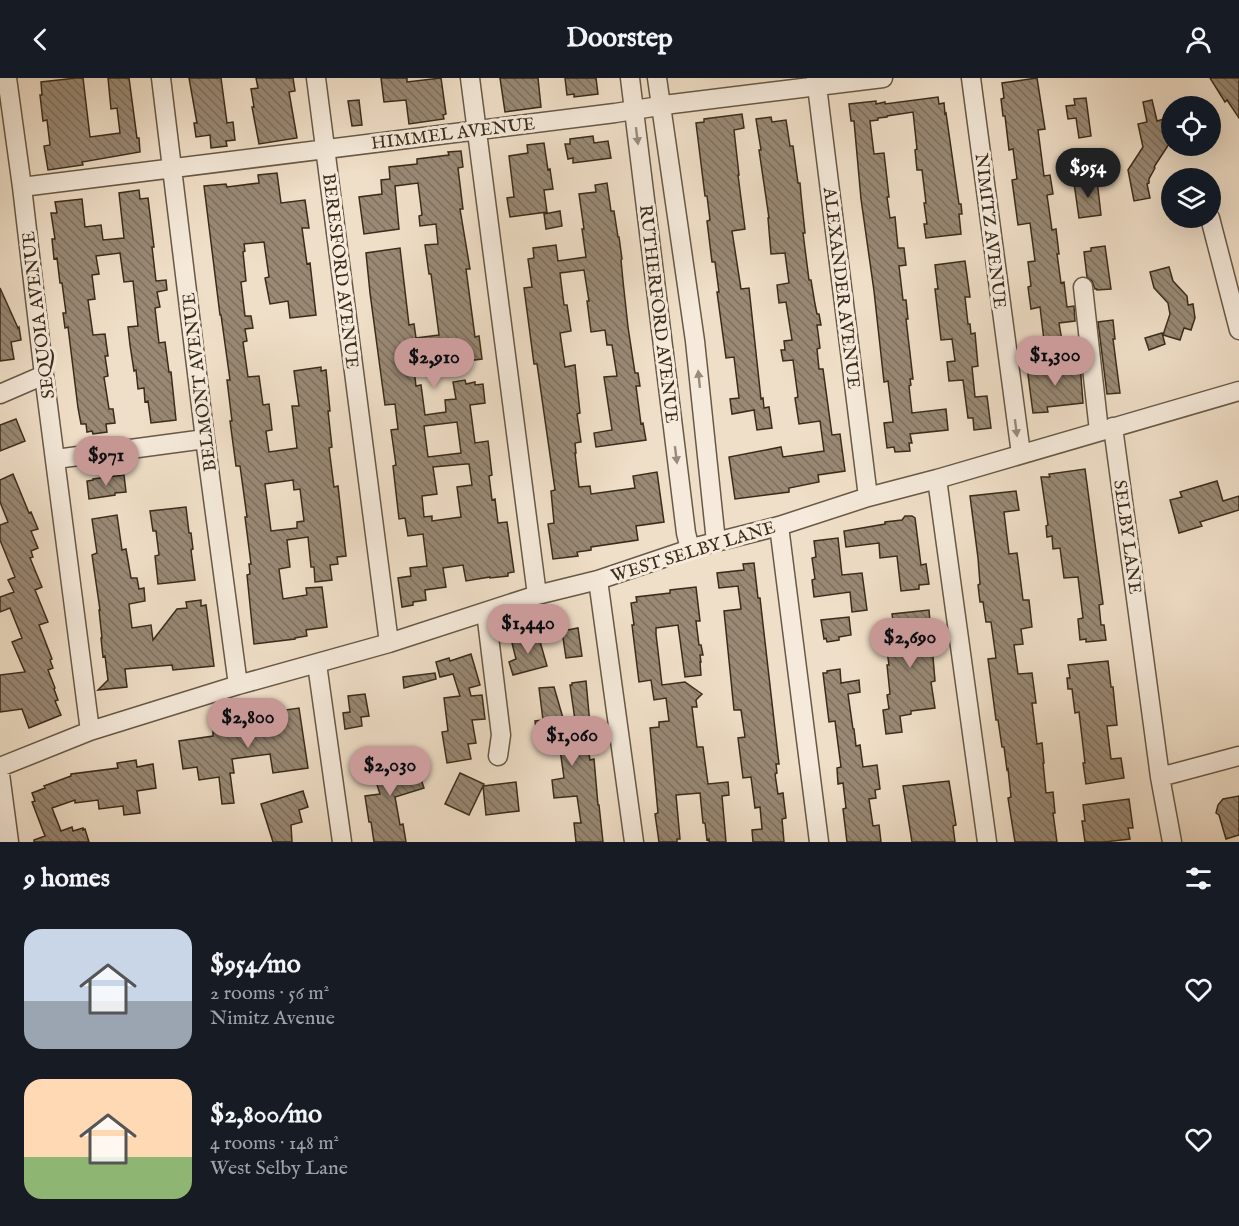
<!DOCTYPE html>
<meta charset="utf-8">
<style>
body{margin:0;font-family:"IM FELL English",serif;background:#20242c;color:#f1f3f6;height:100vh;display:flex;flex-direction:column;font-size:22px;white-space:nowrap}
*{box-sizing:border-box;margin:0}
p{font-size:20px;color:#9ea1a6}
.icon{flex:none;width:33px;height:33px;fill:none;stroke:currentColor;stroke-width:2;stroke-linecap:round;stroke-linejoin:round}
.map{position:relative;height:764px;overflow:hidden}
.details{display:flex;flex-direction:column;background:#171b24;flex:1}
.details>*{flex:none}
.tools{position:absolute;left:1161px;top:18px;display:grid;gap:12px}
.tools a{display:grid;place-items:center;width:60px;height:60px;border-radius:50%;background:#171b24;box-shadow:0 6px 24px #0002;font-size:30px}
.price{position:absolute;translate:-50% -51px;padding:0 14px;border-radius:21px;background:#c59692;color:#111;font-size:20px;line-height:39px;filter:drop-shadow(0 2px 3px #0008)}
.price::after{content:'';position:absolute;left:50%;top:36px;width:18px;height:14px;margin-left:-9px;background:inherit;clip-path:polygon(0 0,100% 0,50% 100%)}
.price.current{background:#222;color:#fff}
ul{padding:0;list-style:none}
li{display:flex;align-items:center;gap:18px;height:150px;padding:0 24px}
li span{display:grid;place-items:center;flex:none;width:168px;height:120px;border-radius:18px;color:#555}
li>.icon{margin-inline-start:auto}
span .icon{width:72px;height:72px;fill:#fffc;stroke-width:1}
li b{font-size:26px}
h2{display:flex;justify-content:space-between;align-items:center;height:72px;padding:0 24px;font-size:26px}
header{display:flex;justify-content:space-between;align-items:center;height:78px;padding:0 24px;background:#171b24;font-size:27px;font-weight:700}
.map>svg:first-child{display:block}
</style>
<header><svg class="icon" aria-label="back" viewBox="0 0 24 24"><path d="M15 5l-7 7 7 7"/></svg>Doorstep<svg class="icon" aria-label="person" viewBox="0 0 24 24"><circle cx="12" cy="8" r="4"/><path d="M4 21q1-7 8-7t8 7"/></svg></header>
<div class="map">
<svg width="1239" height="764" viewBox="0 0 1239 764">
<defs>
<pattern id="building-back-hatch" width="6" height="6" patternUnits="userSpaceOnUse" patternTransform="scale(1.5)"><rect width="6" height="6" fill="#998975"/><path d="M-1 5l2 2M0 0l6 6M5-1l2 2" fill="none" stroke="#7e705f"/></pattern>
</defs>
<rect width="100%" height="100%" fill="#f0dfc8"/>
<filter id="stains"><feTurbulence type="fractalNoise" baseFrequency=".00333" numOctaves="4"/><feColorMatrix values="0 0 0 0 .2 0 0 0 0 .09 0 0 0 0 .02 0 0 0 .5 -.17"/></filter>
<radialGradient id="worn" r=".72"><stop offset=".6" stop-color="#630" stop-opacity="0"/><stop offset="1" stop-color="#630" stop-opacity=".3"/></radialGradient>
<path fill="url(#building-back-hatch)" stroke="#3a2c1b" stroke-width="1.5" fill-rule="evenodd" d="M76,0H83L90,59L120,55L117,30L111,31L108,0H129L137,60H139L140,74L82,84L83,87L48,92L44,68L50,67L47,42L43,43L40,17H42L41,4Z
M189,0H221L227,45L233,44L235,62L226,63L227,68L211,70L210,57L196,59L194,45H197Z
M256,0H293L295,13L289,14L297,60L259,66L252,29H254L251,11L258,10Z
M381,0H407V4L441,0L446,36L443,37L444,41L409,46L406,22L384,24Z
M500,0H538L541,29L505,34Z
M565,0H596L598,16L574,19V16L567,17Z
M1037,0L1045,51L1038,52L1044,98L1050,97L1053,116L1047,117L1052,152L1056,151L1059,176H1057L1061,205L1064,204L1067,229L1074,228L1075,243L1059,245L1063,269L1045,271L1040,229L1031,231L1028,209L1031,208L1028,184L1035,183L1030,145L1018,147L1012,102L1017,101L1013,71L1009,72L1005,38H1003L1001,21L1004,20L1002,5Z
M1210,0H1239V40L1227,22L1225,24Z
M938,19L939,26L944,25L945,36L946,35L959,126H961L962,136H959L961,156L926,160L924,146H927L924,125H926L922,92H917L915,72L917,71L913,34L887,38V39L878,40V42L870,43L874,76L884,75L889,119H887L890,140L895,139L898,170H904L906,187L899,188L903,222H906L908,241H906L913,301H910L911,307L909,308L912,335L946,331L948,352L910,356L912,365H909L910,373L895,374L894,369L887,370L884,345L893,344L888,303L884,304L874,213L861,121L854,43H851L849,26L876,23V26L885,24V26Z
M1086,20L1091,58L1079,60L1076,40L1068,41L1066,28L1075,27L1074,21Z
M359,22L362,47L352,48L348,23Z
M1152,22L1157,43L1164,41L1169,66L1154,89L1155,90L1149,101V105L1147,106L1150,120L1134,123L1128,92L1143,69L1138,46L1147,44L1143,24Z
M742,36L744,50L734,52L739,97H738L745,151L732,153L741,211L749,210L761,321L763,320L764,330L769,329L772,350L757,352L754,332L732,336L730,321L739,320L734,279L726,280L717,214H719L715,184H712L707,143L710,142L707,118H705L696,45L704,44V41Z
M771,39L772,44L786,42L790,68H793L798,105H800L801,117L805,155H803L809,202H811L815,226L817,236H819L821,247H817L820,270L817,271L819,291H823L832,357L840,356L845,393L818,397L819,404L789,410V414L735,421L729,379L781,369L783,379L824,373L820,343L799,346L795,320L798,319L793,282L783,283L781,272H785L784,263L792,262L786,224L779,225L777,207L789,205L785,175L771,176L768,140H769L759,72H761L756,41Z
M593,58L594,65L608,63L611,80L573,85V80L568,81L565,66H570V61Z
M544,65L548,92L550,91L553,111L544,112L547,134L510,139L507,120L514,119L509,78L528,75L527,67Z
M461,73L463,89L458,90L463,131H460L470,191H466L475,259L479,258L482,281L460,284L458,270L412,276L416,308L421,307L425,337L446,334L445,322L456,321L453,304L465,302L466,306L475,304V307L483,306L485,325L470,327L475,365L488,363L492,397L489,398L492,422L495,421L498,445L507,444L514,494L508,495V498L490,500V499L466,503L463,487L443,490L446,509L425,512L426,522L413,524V527L402,529L398,500L411,498L410,490L427,488L423,456L408,458L405,440L399,441L393,388L396,387L391,352L398,351L395,326L385,327L370,215L366,175L400,170L409,247L414,246L416,260L439,257L431,196H429L425,167L438,166L436,146L420,148L419,138L422,137L418,105L395,108L399,151L364,156L359,119L382,116L381,102L390,101L389,89L417,86V81L449,77L448,74ZM457,344L461,375L428,379L424,348ZM466,386H469L472,407L457,409L461,439L432,443V438L424,439L422,418L437,416L433,389Z
M277,95L281,125L305,122L309,150H302L307,186L310,185L316,237L290,240L288,223L270,226L265,200L269,199L264,164L244,166L245,173L243,174L246,203L241,204L245,238H251L253,250L245,251L247,263L243,264L248,299L259,298L263,327L269,326L272,352L266,353L269,374L297,370L292,328H299L294,293L321,289V293L326,292L330,333H328L332,369L329,370L334,409L338,408L346,478L337,479L338,486L330,487L332,502L315,504L314,489H311L308,459L287,462L290,489L279,491L283,521L307,517L306,510L322,509L327,549L306,552L307,558L295,560V561L254,566L247,497L250,496L249,486H251L245,439H247L240,388H236L230,343H232L227,302H230L221,237H220L204,108L226,106L227,109L259,105L258,97ZM293,402L294,412L300,411L304,443L297,444V450L271,453L265,406Z
M1097,102L1101,137L1079,140L1074,105Z
M607,105L611,133H614L618,159H619L622,181L621,182L623,203L628,249L635,295H638L640,308H636L641,346L643,345L646,362L596,369L594,355L612,352L604,299L617,298L612,267H607L605,252L591,254L587,223H589L584,192L560,195L564,227H567L571,253L560,255L565,289L575,287L580,335L577,336L581,364L575,365L576,375H575L579,409L590,408L591,416L635,410L633,398L657,394L664,444L636,448L638,462L591,469V472L577,474L578,478L553,481L548,446L554,445L551,413L555,412L537,286H534L524,210L532,209L528,181L534,180L533,170L556,167L558,183L586,179L582,151H584L579,116L596,114L595,107Z
M139,112L140,121L148,120L154,169H152L156,203L166,202L167,212L157,214L160,229L155,230L159,265L165,264L169,294H171L176,342L151,345L148,323L145,324L144,310L138,311L136,292L134,293L130,267L128,249L138,248L133,203L124,204L120,175L96,178L99,196L92,197L95,221L88,222L93,257L105,256L108,278H105L108,298L104,299L109,331H113L115,345L106,346L107,354L93,356L92,353L87,354L86,346H81L78,330L68,249L65,250L63,235H66L62,205H60L57,180L54,181L52,161H55L51,135H57L55,124L82,121L85,149L101,147L103,162L124,160L119,115Z
M560,133L562,148L546,151L544,136Z
M1105,168L1111,211L1097,212V211H1095L1092,203L1087,199L1084,174L1091,173V170Z
M965,183L970,219H965L968,246H970L971,256L975,255L978,288L972,289L975,319L987,318L991,350L974,352L973,340H968L963,302L949,303L947,284L955,283L952,261L941,262L935,211H938L935,187Z
M1169,189L1173,203L1187,218L1188,227L1193,226L1195,240L1191,252L1184,250L1180,262L1163,257L1170,236L1168,225L1154,210L1150,194Z
M0,210L18,250L19,249L21,262L11,264L14,281L0,283Z
M1113,242L1115,261H1113L1120,315L1107,316L1098,244Z
M1162,255L1165,266L1149,272L1145,260Z
M1076,284V286H1080L1083,325L1047,329L1048,334L1033,335L1027,289L1042,287L1043,296L1066,293L1065,286Z
M16,341L25,363L0,373V347Z
M1085,391L1103,526L1099,527L1101,547H1104L1106,562L1086,564V561L1080,562L1078,541L1083,540L1078,499L1064,500L1060,470L1053,471L1052,458L1047,459L1046,448L1048,447L1041,399H1050L1049,396Z
M13,396L29,435L31,434L38,451L31,453L38,470L31,473L33,479L30,480L42,509L35,512L48,544L39,547L52,581L50,582L53,590L48,592L55,610L54,611L58,622L55,623L61,637L29,650L22,631L0,634V597L25,594L12,564L22,560L10,530L0,534V519L14,514L8,502L15,499L0,462V447L8,444L0,424V402Z
M124,397L126,414L115,415V417L89,421L87,403L93,402V401Z
M1217,403L1223,423L1239,418V432L1200,444L1202,448L1179,455L1170,422L1182,419L1180,414Z
M1016,413L1019,432L1004,434L1009,476L1017,475L1023,522H1029L1032,549L1021,551L1023,566L1014,567L1018,596L1032,595L1036,625H1032L1037,666L1042,665L1044,685H1043L1046,715L1053,714L1055,735H1053L1057,764H1015L1008,720L1011,719L1008,691L1007,692L1004,669H1002L998,642H996L988,581L996,580L991,544H986L983,524H980L978,507L980,506L978,480L970,418Z
M186,429L189,455H191L193,471L191,472L195,502L158,506L155,478L159,477L156,453H153L150,433Z
M117,437L122,472L126,471L131,500H137L139,511L144,510L145,523L129,526L132,550L151,547L153,562L177,531L187,530L186,524L201,522V528L206,527L214,588L173,592L172,587L125,591L127,609L98,612L108,602L105,578L103,579L101,560H102L99,532H100L92,477L97,475L92,441Z
M905,438H912L915,440L921,487L926,486L929,506L919,507V511L901,513L897,478L880,480L879,465L846,469L844,453L885,446V444L902,442Z
M838,460L842,497L862,495L867,532L852,534L850,514L814,519L812,502L815,501L812,480L816,479L814,463Z
M754,485L758,520H760L779,686H776L777,695L775,696L778,716L783,715L786,740L782,741L784,764H753L752,752L762,751L760,729L755,730L751,699L743,700L738,660L745,659L741,632H734L724,533L741,531L738,508L719,510L717,495L744,492L743,486Z
M696,509L700,543H696L699,567H701L703,577H700L701,584H700L701,597L685,599L678,547L656,550V556L662,607L685,604L702,616L696,622L697,629H692L697,669H703L708,706L728,704L729,717L722,718L726,764H709V761L707,762L705,745H703L700,715L676,717L680,761H677V764H659L655,736L658,735L650,650L659,649V644L669,643L666,620L654,622L651,602L639,604L632,547H634L631,525L637,524L636,519L670,515V512Z
M929,532L935,603L931,604L935,630L911,633V636L900,638L902,654L886,656L883,632L889,631L887,617L890,616L887,587H889L887,573L900,571L897,549H894L892,536Z
M849,539L851,557L839,559V562L827,564L826,560L824,561L821,542Z
M578,550L582,578L566,580L562,553Z
M537,553L547,588L513,597L509,584L516,581L512,565L525,562L524,557Z
M471,576L480,607L469,610L471,618L482,617L485,641L472,642L476,665L468,666L471,681L447,685L442,654L448,653L444,620L460,618L453,596L440,599L436,584L449,580L450,583Z
M1108,583L1111,609H1113L1117,647L1107,648L1111,681L1121,680L1124,700L1086,706L1083,685H1085L1079,634L1075,635L1072,611H1068L1067,600H1070L1068,587Z
M840,591L841,605L859,602L860,614L848,616L853,651H854L856,668L860,667L863,689L877,687L880,711L875,712L876,720L869,721L873,748L879,747L881,764H847L843,731L846,730L843,705L838,706L837,690L841,689L835,643L829,644L823,595H827V593Z
M435,595L436,601L404,610L403,599Z
M586,603L590,647L576,649L570,607H572V605Z
M554,609L567,654L585,650L590,682L594,681L598,727H599L603,764H576L574,745H581L577,718L554,720L552,702L564,700L559,664L538,667L535,643L543,642L539,610Z
M365,616L369,638L361,639L362,648L345,651L343,635L350,634L348,618Z
M299,630L308,690L273,695L270,676L232,681L234,695H230L234,725L222,726L219,699L199,702L197,689L183,691L179,663L213,658V653L225,651L226,656L248,652L246,642L279,635L278,633Z
M401,669L411,699L419,696L424,710L395,719L400,747L403,746L406,764H374L371,744H369L365,718L380,716L372,691L386,687L385,683L388,681L385,674Z
M136,682L137,689L153,686L156,710L137,713L140,735L124,737L123,728L99,731L98,722L75,725V722L52,730L61,753L72,749L73,753L83,750V752L85,751L89,764H34V762L45,758L32,724L35,723L32,715L45,710L44,708L71,698V696L118,690L117,685Z
M460,695L484,706L483,708L516,704L519,733L486,737L483,708L469,737L445,726Z
M949,703L956,747L953,748L955,764H912L903,708Z
M303,713L308,729L299,732L302,744L291,747L292,764H273L261,726Z
M1239,718V757L1226,761L1219,737L1216,735L1218,727L1223,721Z
M1129,721L1133,750H1128L1130,761L1104,764H1085L1082,743H1085L1083,727Z"/>
<g fill="none" stroke-linecap="round" stroke-linejoin="round">
<g stroke="#685946" stroke-width="21">
<path id="minor" d="M7,0L22,109L44,297L90,653
M161,0L205,361L238,607
M316,0L389,565
M470,0L537,517
M630,0L686,455L690,471
M657,0L695,263L716,464
M816,0L868,419
M971,0L1021,376
M22,109L615,35L672,26L883,0
M1210,140L1239,252
M1083,209L1099,353
M0,316L44,297
M1113,349L1160,699L1172,764
M56,381L205,361
M937,401L987,764
M779,448L819,764
M598,502L634,764
M486,534L501,657L498,678
M317,586L342,764
M0,689L90,653L238,607L389,565L537,517L598,502L696,469L779,448L868,419L937,401L1239,313
M0,696L9,764
M1160,699L1239,678"/>
</g>
<use href="#minor" stroke="#f5eadb" stroke-width="18"/>
</g>
<defs><path id="oneway-solid" d="M-6-.8H1V-3.2L6.5 0L1 3.2V.8H-6Z" transform="scale(1.5)"/></defs>
<g fill="#988b7b">
<use href="#oneway-solid" transform="translate(637 58) rotate(83)"/>
<use href="#oneway-solid" transform="translate(699 301) rotate(-96)"/>
<use href="#oneway-solid" transform="translate(1016 350) rotate(83)"/>
<use href="#oneway-solid" transform="translate(676 377) rotate(83)"/>
</g>
<g text-anchor="middle" stroke-width="6" stroke-linejoin="round" paint-order="stroke">
<g font-size="18" fill="#3a2c1b" stroke="#f5eadb">
<text transform="translate(453 55) rotate(-7)" y="6">HIMMEL AVENUE</text>
<text transform="translate(991 153) rotate(83)" y="6">NIMITZ AVENUE</text>
<text transform="translate(341 193) rotate(83)" y="6">BERESFORD AVENUE</text>
<text transform="translate(842 210) rotate(83)" y="6">ALEXANDER AVENUE</text>
<text transform="translate(659 236) rotate(83)" y="6">RUTHERFORD AVENUE</text>
<text transform="translate(38 237) rotate(-97)" y="6">SEQUOIA AVENUE</text>
<text transform="translate(199 304) rotate(-97)" y="6">BELMONT AVENUE</text>
<text transform="translate(1128 459) rotate(82)" y="6">SELBY LANE</text>
<text transform="translate(693 473) rotate(-17)" y="6">WEST SELBY LANE</text>
</g>
</g>
<rect width="100%" height="100%" filter="url(#stains)"/>
<rect width="100%" height="100%" fill="url(#worn)"/>
</svg>
<div class="tools">
<a><svg class="icon" aria-label="locate" viewBox="0 0 24 24"><circle cx="12" cy="12" r="6"/><path d="M12 2v4M12 18v4M2 12h4M18 12h4"/></svg></a>
<a><svg class="icon" aria-label="layers" viewBox="0 0 24 24"><path d="M12 4l9 5-9 5-9-5zM3 14l9 5 9-5"/></svg></a>
</div>
<b class="price current" style="left:1088px;top:121px">$954</b>
<b class="price" style="left:1055px;top:309px">$1,300</b>
<b class="price" style="left:434px;top:311px">$2,910</b>
<b class="price" style="left:106px;top:409px">$971</b>
<b class="price" style="left:528px;top:577px">$1,440</b>
<b class="price" style="left:910px;top:591px">$2,690</b>
<b class="price" style="left:248px;top:671px">$2,800</b>
<b class="price" style="left:572px;top:689px">$1,060</b>
<b class="price" style="left:390px;top:719px">$2,030</b>
</div>
<section class="details">
<h2>9 homes<svg class="icon" aria-label="filters" viewBox="0 0 24 24"><path d="M4 7h16M4 17h16"/><circle cx="9" cy="7" r="2"/><circle cx="15" cy="17" r="2"/></svg></h2>
<ul>
<li><span style="background:linear-gradient(#c9d6e8 60%,#9aa5b1 0)"><svg class="icon" aria-label="home" viewBox="0 0 24 24"><path d="M3 11l9-7 9 7M6 9v11h12V9"/></svg></span><div><b>$954/mo</b><p>2 rooms · 56 m²</p><p>Nimitz Avenue</p></div><svg class="icon" aria-label="heart" viewBox="0 0 24 24"><path d="M12 20l-8-8c-3-5 5-10 8-4 3-6 11-1 8 4z"/></svg></li>
<li><span style="background:linear-gradient(#ffd9b3 65%,#8fb573 0)"><svg class="icon" aria-label="home" viewBox="0 0 24 24"><path d="M3 11l9-7 9 7M6 9v11h12V9"/></svg></span><div><b>$2,800/mo</b><p>4 rooms · 148 m²</p><p>West Selby Lane</p></div><svg class="icon" aria-label="heart" viewBox="0 0 24 24"><path d="M12 20l-8-8c-3-5 5-10 8-4 3-6 11-1 8 4z"/></svg></li>
</ul>
</section>
